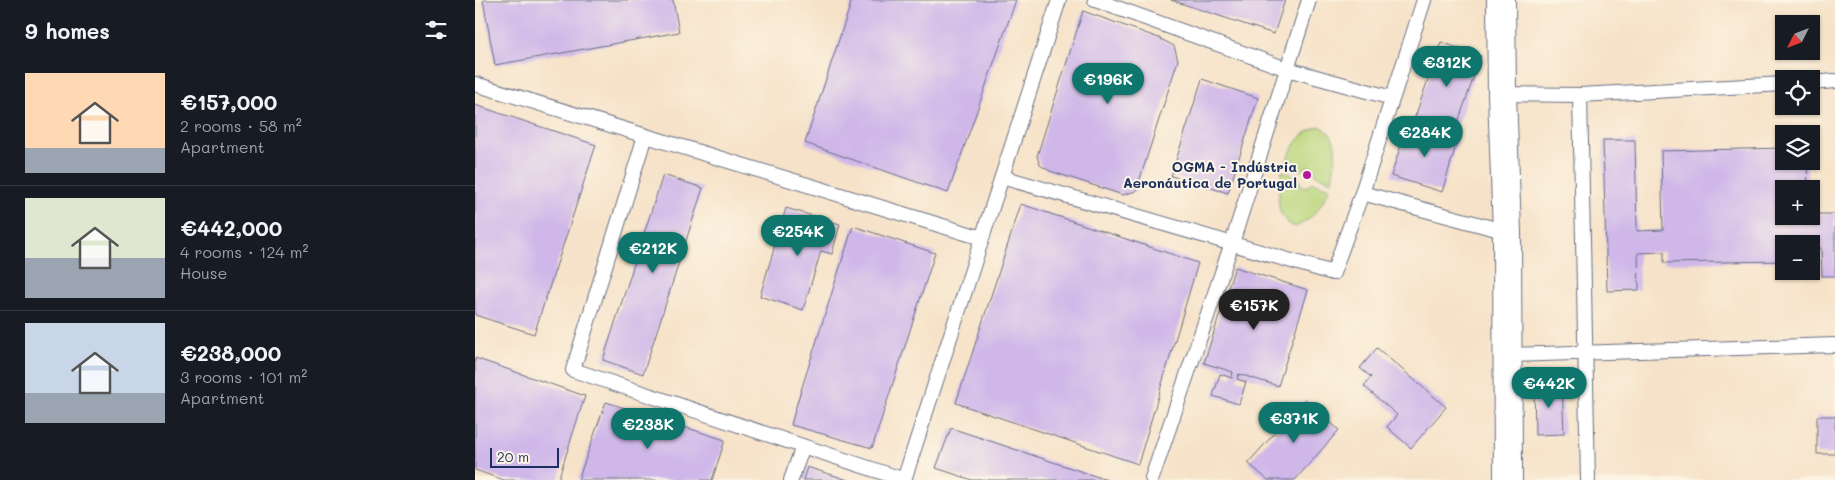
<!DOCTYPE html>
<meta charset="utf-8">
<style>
body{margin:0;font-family:Mali,sans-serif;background:#20242c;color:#f1f3f6;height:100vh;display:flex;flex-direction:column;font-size:19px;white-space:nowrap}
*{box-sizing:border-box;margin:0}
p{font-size:16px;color:#9ea1a6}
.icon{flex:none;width:28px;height:28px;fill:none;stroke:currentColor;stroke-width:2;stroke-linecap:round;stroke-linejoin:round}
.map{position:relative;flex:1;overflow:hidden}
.details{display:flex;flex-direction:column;background:#171b24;width:475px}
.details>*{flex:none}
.needle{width:32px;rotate:228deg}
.buttons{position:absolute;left:1300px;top:15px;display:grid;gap:10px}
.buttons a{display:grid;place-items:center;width:45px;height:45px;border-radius:0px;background:#171b24;box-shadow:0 1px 4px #0004;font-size:25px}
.scale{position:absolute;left:15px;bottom:12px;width:69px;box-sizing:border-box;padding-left:5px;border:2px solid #1b2f5e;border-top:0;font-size:14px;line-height:18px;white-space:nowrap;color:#1b2f5e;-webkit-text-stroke:4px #fcf5e5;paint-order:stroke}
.price{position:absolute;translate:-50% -42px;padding:0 11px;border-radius:18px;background:#0f766e;color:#fff;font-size:16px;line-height:32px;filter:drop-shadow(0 1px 2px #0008)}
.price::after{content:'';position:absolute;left:50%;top:30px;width:15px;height:11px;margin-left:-8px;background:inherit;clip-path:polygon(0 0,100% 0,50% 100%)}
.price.selected{background:#222;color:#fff}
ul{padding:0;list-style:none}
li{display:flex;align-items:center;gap:15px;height:125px;padding:0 25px}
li+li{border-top:1px solid #363941}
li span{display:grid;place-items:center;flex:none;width:140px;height:100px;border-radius:0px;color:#555}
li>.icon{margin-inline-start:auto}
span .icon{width:60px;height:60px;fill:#fffc;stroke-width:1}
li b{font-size:21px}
h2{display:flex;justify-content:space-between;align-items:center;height:60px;padding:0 25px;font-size:21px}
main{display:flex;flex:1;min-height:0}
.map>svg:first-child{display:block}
</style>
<main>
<section class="details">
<h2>9 homes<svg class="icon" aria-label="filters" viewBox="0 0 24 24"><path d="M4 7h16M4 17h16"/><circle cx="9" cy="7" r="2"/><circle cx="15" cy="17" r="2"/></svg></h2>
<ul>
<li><span style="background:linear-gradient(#ffd9b3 75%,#9aa5b1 0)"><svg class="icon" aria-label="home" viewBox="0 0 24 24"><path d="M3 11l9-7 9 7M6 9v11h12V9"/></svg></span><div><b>€157,000</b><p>2 rooms · 58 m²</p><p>Apartment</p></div></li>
<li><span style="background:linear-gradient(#dfe7d0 60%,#9aa5b1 0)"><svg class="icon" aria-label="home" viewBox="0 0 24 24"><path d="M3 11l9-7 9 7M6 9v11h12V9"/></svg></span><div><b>€442,000</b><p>4 rooms · 124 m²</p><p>House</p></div></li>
<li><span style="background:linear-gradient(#c9d6e8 70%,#9aa5b1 0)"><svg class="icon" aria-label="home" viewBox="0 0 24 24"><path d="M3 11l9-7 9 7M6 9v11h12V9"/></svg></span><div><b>€238,000</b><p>3 rooms · 101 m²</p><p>Apartment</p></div></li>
</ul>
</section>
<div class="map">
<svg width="1360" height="480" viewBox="0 0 1360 480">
<rect width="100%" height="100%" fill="#fcf5e5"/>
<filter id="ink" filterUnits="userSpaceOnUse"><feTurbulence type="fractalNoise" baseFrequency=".02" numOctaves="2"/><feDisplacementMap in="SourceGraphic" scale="10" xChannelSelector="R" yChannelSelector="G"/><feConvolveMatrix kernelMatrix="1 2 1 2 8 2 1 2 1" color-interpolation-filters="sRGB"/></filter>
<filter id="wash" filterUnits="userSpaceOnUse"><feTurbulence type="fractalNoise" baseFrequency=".0096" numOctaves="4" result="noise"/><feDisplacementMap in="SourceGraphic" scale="20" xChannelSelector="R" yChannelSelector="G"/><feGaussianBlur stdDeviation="1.12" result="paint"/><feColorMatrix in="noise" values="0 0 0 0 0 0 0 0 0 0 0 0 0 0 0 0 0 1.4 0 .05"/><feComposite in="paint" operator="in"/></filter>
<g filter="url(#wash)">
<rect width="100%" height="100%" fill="#f6e2c8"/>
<path fill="#b9d67c" stroke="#6a826d" d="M844,126C867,135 860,161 857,181L841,175L838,167L832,166L825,171L809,165C819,146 823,134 844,126Z
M807,171L823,177L826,185L831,187L838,182L855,188C845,206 840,219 820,227C797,218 804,191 807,171Z"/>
<g id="blocks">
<path fill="#cfb7e9" d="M8,0H198L204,32L20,65Z
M377,0H541L473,193L330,143Z
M696,0H810L799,34Z
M608,11L684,38L699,46L703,60L661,191L648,195L575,171L565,165L562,156Z
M966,42L1006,56L979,134L939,120Z
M727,79L783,98L753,193L696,176Z
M0,105L121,145L59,334L0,315Z
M933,123L983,139L967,192L916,176Z
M1128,140H1160L1162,231L1188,230L1186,151L1309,148V161H1332L1333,189H1309V216H1336V214H1360V276H1347L1346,248L1336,249V244H1309V261L1189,263V252L1163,253L1164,290L1132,291Z
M188,175L228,188L168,374L128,360Z
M546,204L723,263L663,464L481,403Z
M311,208L365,224L357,254L346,251L328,310L285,296Z
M378,226L460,253L397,448L316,425L322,403Z
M760,267L833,290L803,386L764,374L762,379L771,382L764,404L738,396L745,374L757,378L758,372L729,363Z
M902,348L971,407L936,448L912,427L922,415L889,386L896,377L885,368Z
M0,358L110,396L83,480H29L0,470Z
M1059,384H1087L1089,434L1060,435Z
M830,399L864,430L820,480H793L773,463Z
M131,402L250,440L237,480H103Z
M1342,416H1360V454H1342Z
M476,428L632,480H497L461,468Z
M332,467L373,480H328Z"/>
</g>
</g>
<g filter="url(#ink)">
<use href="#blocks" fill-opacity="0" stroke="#686e83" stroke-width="1"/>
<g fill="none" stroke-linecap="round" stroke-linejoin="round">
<g stroke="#686e83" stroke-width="16">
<path id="lane" d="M620,0L812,69L917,98
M949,0L887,193L1032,232
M1336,83L1360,81
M0,84L507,238
M1027,94L1105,95L1309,84
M1105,95L1113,480
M170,136L98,370L430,480
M527,177L858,273L887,193
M1032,355L1360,345
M677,478L757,243L834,0
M316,480L328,446
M429,480L584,0"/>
</g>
<g stroke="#686e83" stroke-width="30">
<path id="street" d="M1026,0L1027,94L1032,232L1033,480"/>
</g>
<use href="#lane" stroke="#fff" stroke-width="14"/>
<use href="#street" stroke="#fff" stroke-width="28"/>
</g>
</g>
<circle fill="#b5179e" stroke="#fcf5e5" stroke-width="2" cx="832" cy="175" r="5"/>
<g text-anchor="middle" stroke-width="4" stroke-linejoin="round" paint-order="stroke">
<g font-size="14" font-weight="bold" fill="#1b2f5e" stroke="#fcf5e5" text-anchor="end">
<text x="822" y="172">OGMA - Indústria<tspan x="822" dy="16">Aeronáutica de Portugal</tspan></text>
</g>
</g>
</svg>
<div class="buttons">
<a><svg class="needle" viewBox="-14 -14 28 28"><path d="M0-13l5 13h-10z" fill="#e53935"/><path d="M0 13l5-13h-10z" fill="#9ea1a6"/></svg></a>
<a><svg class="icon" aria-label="locate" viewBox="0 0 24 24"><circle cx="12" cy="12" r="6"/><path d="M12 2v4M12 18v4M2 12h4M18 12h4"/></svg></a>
<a><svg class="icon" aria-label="layers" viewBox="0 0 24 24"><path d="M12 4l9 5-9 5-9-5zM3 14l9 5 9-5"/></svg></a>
<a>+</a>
<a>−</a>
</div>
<div class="scale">20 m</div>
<b class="price" style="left:972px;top:88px">€312K</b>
<b class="price" style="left:633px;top:105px">€196K</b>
<b class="price" style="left:950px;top:158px">€284K</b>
<b class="price" style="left:323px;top:257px">€254K</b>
<b class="price" style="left:178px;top:274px">€212K</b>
<b class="price selected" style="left:779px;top:331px">€157K</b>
<b class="price" style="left:1074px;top:409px">€442K</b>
<b class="price" style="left:819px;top:444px">€371K</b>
<b class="price" style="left:173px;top:450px">€238K</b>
</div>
</main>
